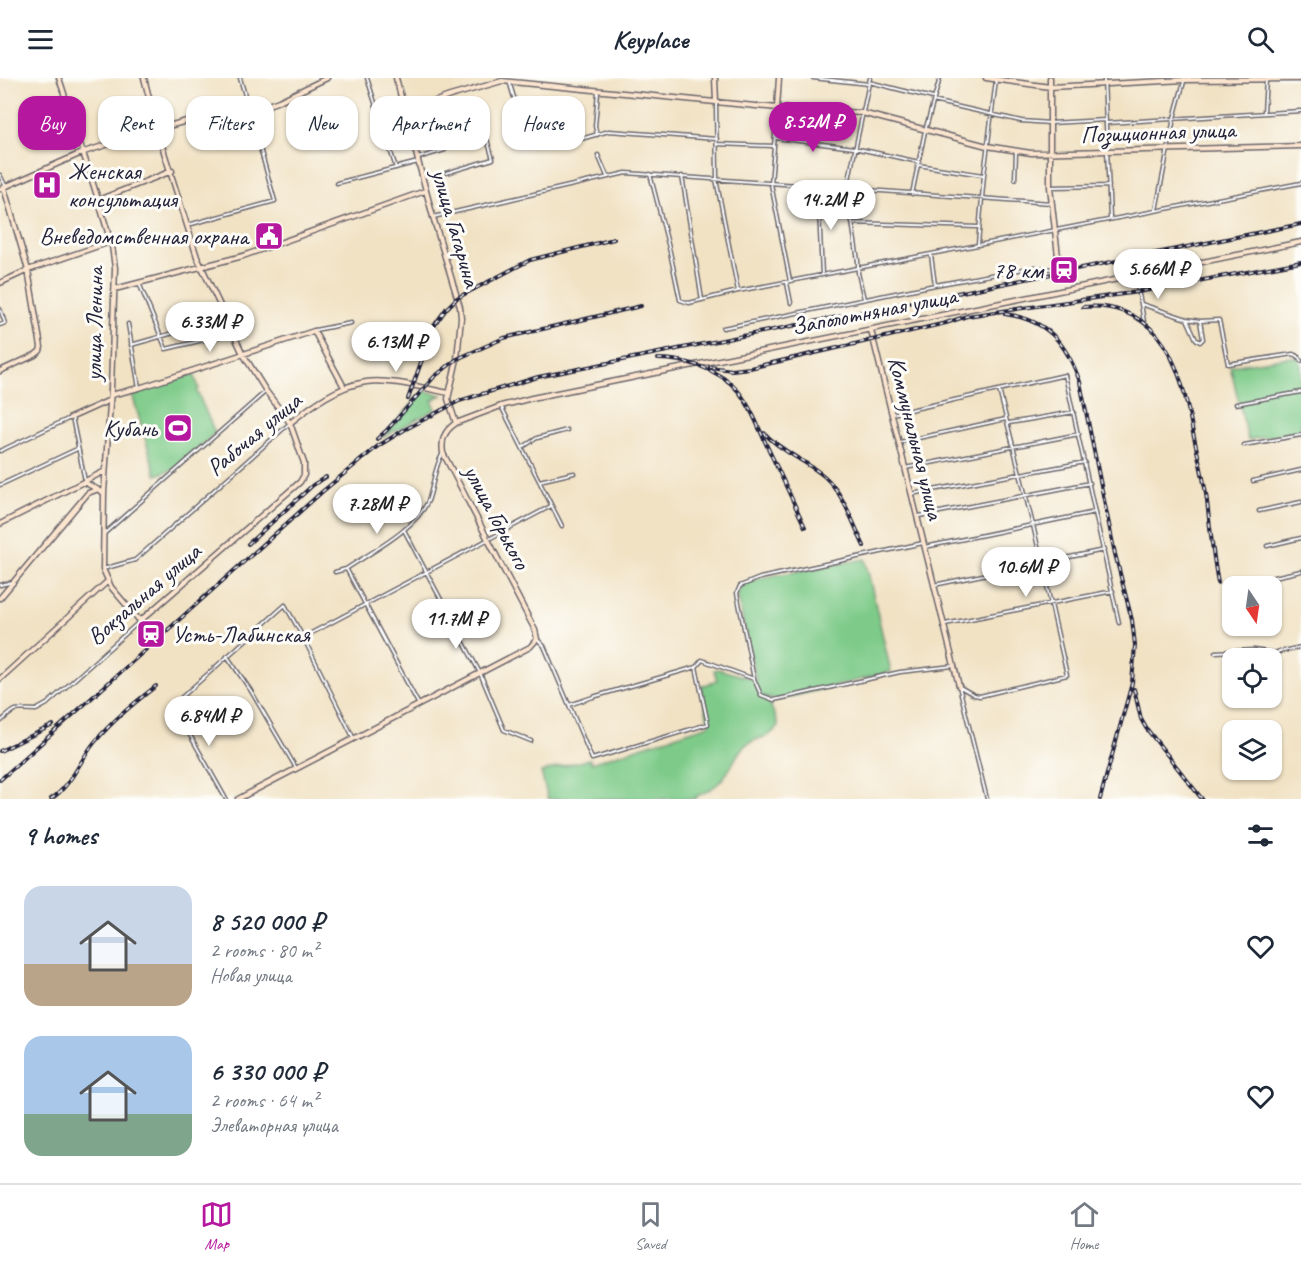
<!DOCTYPE html>
<meta charset="utf-8">
<style>
body{margin:0;font-family:Caveat,sans-serif;background:#f6f6f7;color:#1f2937;height:100vh;display:flex;flex-direction:column;font-size:22px;white-space:nowrap}
*{box-sizing:border-box;margin:0}
p{font-size:20px;color:#747a83}
.icon{flex:none;width:33px;height:33px;fill:none;stroke:currentColor;stroke-width:2;stroke-linecap:round;stroke-linejoin:round}
.map{position:relative;height:721px;overflow:hidden}
.panel{display:flex;flex-direction:column;background:#fff;flex:1}
.panel>*{flex:none}
.hud{position:absolute;left:18px;top:18px;width:600px;height:54px;display:flex;gap:12px}
.needle{width:39px;rotate:167deg}
.fabs{position:absolute;left:1222px;top:498px;display:grid;gap:12px}
.fabs a{display:grid;place-items:center;width:60px;height:60px;border-radius:12px;background:#fff;box-shadow:0 2px 4px #0004;font-size:30px}
.price{position:absolute;translate:-50% -51px;padding:0 14px;border-radius:21px;background:#fff;color:#222;font-size:20px;line-height:39px;filter:drop-shadow(0 2px 3px #0008)}
.price::after{content:'';position:absolute;left:50%;top:36px;width:18px;height:14px;margin-left:-9px;background:inherit;clip-path:polygon(0 0,100% 0,50% 100%)}
.price.current{background:#b5179e;color:#fff}
ul{padding:0;list-style:none}
li{display:flex;align-items:center;gap:18px;height:150px;padding:0 24px}
li span{display:grid;place-items:center;flex:none;width:168px;height:120px;border-radius:18px;color:#555}
li>.icon{margin-inline-start:auto}
span .icon{width:72px;height:72px;fill:#fffc;stroke-width:1}
li b{font-size:26px}
h2{display:flex;justify-content:space-between;align-items:center;height:72px;padding:0 24px;font-size:26px}
.chip{padding:0 21px;border-radius:18px;background:#fff;box-shadow:0 2px 4px #0004;font-size:21px;line-height:54px}
.chip.current{background:#b5179e;color:#fff}
header{display:flex;justify-content:space-between;align-items:center;height:78px;padding:0 24px;background:#fff;font-size:27px;font-weight:700}
.tab-bar{display:flex;justify-content:space-around;align-items:center;height:84px;border-top:2px solid #e0e1e3;background:#fff;font-size:16px;color:#747a83}
.tab-bar a{display:grid;justify-items:center;gap:3px}
.tab-bar .current{color:#b5179e}
.map>svg:first-child{display:block}
</style>
<header><svg class="icon" aria-label="menu" viewBox="0 0 24 24"><path d="M4 6h16M4 12h16M4 18h16"/></svg>Keyplace<svg class="icon" aria-label="search" viewBox="0 0 24 24"><circle cx="10" cy="10" r="6"/><path d="M15 15l6 6"/></svg></header>
<div class="map">
<svg width="1301" height="721" viewBox="0 0 1301 721">
<rect width="100%" height="100%" fill="#fdfcf7"/>
<filter id="ink" filterUnits="userSpaceOnUse"><feTurbulence type="fractalNoise" baseFrequency=".0167" numOctaves="2"/><feDisplacementMap in="SourceGraphic" scale="12" xChannelSelector="R" yChannelSelector="G"/><feConvolveMatrix kernelMatrix="1 2 1 2 8 2 1 2 1" color-interpolation-filters="sRGB"/></filter>
<filter id="wash" filterUnits="userSpaceOnUse"><feTurbulence type="fractalNoise" baseFrequency=".008" numOctaves="4" result="noise"/><feDisplacementMap in="SourceGraphic" scale="24" xChannelSelector="R" yChannelSelector="G"/><feGaussianBlur stdDeviation="1.35" result="paint"/><feColorMatrix in="noise" values="0 0 0 0 0 0 0 0 0 0 0 0 0 0 0 0 0 1.4 0 .05"/><feComposite in="paint" operator="in"/></filter>
<g filter="url(#wash)">
<rect width="100%" height="100%" fill="#f1e2c4"/>
<path fill="#7ecb89" stroke="#507662" stroke-width="1.5" d="M1290,279L1299,280L1301,286V353L1248,362L1230,288Z
M194,296L199,311L197,313L215,355L175,391L156,397L132,316Z
M424,313L442,317L432,322L436,331L382,360Z
M865,481L891,594L783,621L774,622L761,617L768,622C771,631 777,639 778,648C768,662 760,658 747,666C740,670 737,678 733,685C724,702 715,711 697,718L695,721H548L541,694L590,681L591,685L709,647L701,608L717,603L714,592L718,591L756,602L737,515L740,508L760,500Z"/>
</g>
<g filter="url(#ink)">
<g fill="none" stroke-linecap="round" stroke-linejoin="round">
<g stroke="#6a656b" stroke-width="5">
<path id="street" d="M367,0L396,90
M813,0L869,6
M1104,0L1110,141
M509,3L528,66
M869,4L933,20
M933,23L1021,43L1050,45L1106,42
M716,24L717,101
M777,31L771,106L790,203
M1264,34L1266,2
M1107,45L1301,33
M597,57L595,48L598,14
M775,60L854,70L919,84
M574,63L609,53L717,61
M717,66L774,68
M598,77L607,98
M418,80L445,72L446,65L461,55L483,48L493,81L446,95
M918,87L983,97
M650,96L670,174L680,222L689,225L738,213L1301,105
M0,97L6,109
M682,98L702,222
M716,101L738,213
M1015,101L1016,74
M337,105L418,84
M1050,109L1109,108
M818,110L822,197
M912,116L925,53L940,0
M1156,132L1174,40L1185,0
M433,139L626,95L1051,125
M852,145L978,149
M188,147L275,123L240,0
M978,166L984,97L996,2
M931,177L935,207
M1135,198L1141,226L1187,241L1200,243L1219,242L1228,286L1293,276L1298,278L1301,283
M139,205L166,271L233,255
M787,205L791,225
M864,221L858,195V183L847,111L870,0
M1141,226L1144,244
M0,231L5,245L0,247
M1187,241L1196,261L1200,264L1203,261L1200,243
M128,246L139,310
M723,250L935,207L1035,189L1053,191L1059,187
M315,252L351,245
M131,267L177,254L190,248
M1236,326L1301,314
M501,328L562,448
M892,336L1065,297L1119,545
M72,339L85,403
M1009,345L1074,334
M900,364L1006,341
M1244,367L1301,357
M523,369L537,360L567,352
M0,373L70,340
M905,390L1079,356
M539,403L574,395
M1253,403L1301,392
M0,407L77,371
M911,416L1085,384
M1259,433L1301,424
M919,438L1090,405
M404,452L480,595L504,652L531,663
M105,455L265,314
M923,465L760,500L740,508L737,515L754,601L761,617L774,622L900,594L953,588
M1267,468L1301,460
M925,469L1095,434
M103,491L135,482L290,345
M347,492L419,627
M335,494L346,491C371,474 415,452 428,423C434,407 434,389 443,375
M1274,499L1301,493
M0,507L13,504
M934,507L1104,472
M945,546L1113,513
M304,559L551,428
M537,561L544,568L592,681L708,646L696,589
M1215,574L1254,572L1274,575L1301,569
M227,578L251,613L296,690
M696,589L702,582L754,601
M959,608L987,721
M960,609L974,617L980,618L1067,597L1033,447L999,312
M569,627L593,619L696,589
M0,644C20,627 12,632 36,632L47,626L140,543
M226,721L173,627L285,527L303,559L354,661"/>
</g>
<g stroke="#6a656b" stroke-width="7">
<path id="secondary" d="M59,0L97,118L112,168L115,190L111,311L104,415L103,491L111,509L140,543L300,404L304,397V385L290,345L266,313L243,276L197,179L158,55L144,0
M396,0L433,139L460,229L461,240L457,281L448,321L456,345
M715,0L716,24
M986,0L1050,9L1184,2L1301,1
M1050,0V109L1059,187
M777,30L779,0
M405,34L450,18L502,3L777,30L862,35L987,68L1031,75L1301,68
M0,111L84,74L157,51L198,40L249,34L279,23L327,0
M98,122L172,93
M0,205L28,192L110,164
M115,211L243,178L425,113
M871,252L959,608
M0,293L35,277L40,273L41,269L28,192L4,110
M111,317L139,310L314,253L344,309
M70,340L110,322
M290,345C312,327 338,308 366,304C388,300 427,311 449,315
M84,404L104,415
M0,446L105,393
M0,520L88,415L96,412
M0,601L108,503
M238,721L530,569L537,561L535,552L443,375C441,362 444,353 456,345L501,328L532,320L1301,164"/>
</g>
<use href="#street" stroke="#fff" stroke-width="2"/>
<use href="#secondary" stroke="#fce5cf" stroke-width="4"/>
<g stroke="#22223b" stroke-width="4">
<path id="rail" d="M1083,229C1111,226 1138,235 1157,257C1179,283 1187,323 1193,355C1198,378 1204,400 1207,423C1210,450 1213,478 1218,505
M1005,236C1048,242 1066,265 1080,304L1115,476L1132,542L1135,567L1132,605L1100,721
M658,281C686,281 719,291 738,313C750,327 758,348 766,366C779,393 792,421 805,449
M710,289L732,292L750,290L946,245L967,238L1138,214L1301,184
M408,321L434,248L446,231L457,220L530,182L614,161
M764,355C784,376 806,382 825,399C844,416 853,446 864,468
M377,361L387,352L434,299L457,281L504,260L641,228
M248,466L313,407L326,399
M1134,611L1141,641L1146,650L1202,721
M0,673L53,647
M0,702L323,413L378,368L404,352L459,323L538,299L1301,146
M51,721C71,708 79,684 94,665C112,643 133,626 156,608"/>
</g>
<use href="#rail" stroke="#fdfcf7" stroke-width="1.5" stroke-dasharray="4.5" stroke-linecap="butt"/>
</g>
</g>
<defs>
<g id="hospital-square" transform="scale(1.5)"><rect x="-9" y="-9" width="18" height="18" rx="4" fill="#b5179e" stroke="#fdfcf7"/><path d="M-5-5h3v3.5h4V-5h3V5h-3V1.5h-4V5h-3Z" fill="#fff"/></g>
<g id="civic-square" transform="scale(1.5)"><rect x="-9" y="-9" width="18" height="18" rx="4" fill="#b5179e" stroke="#fdfcf7"/><path d="M-.6-6.5H3V-4.5H.6V-3L4-1V1h2V6H-6V1h2V-1L-.6-3ZM-1.2 2.5V6h2.4V2.5Z" fill="#fff"/></g>
<g id="station-square" transform="scale(1.5)"><rect x="-9" y="-9" width="18" height="18" rx="4" fill="#b5179e" stroke="#fdfcf7"/><path d="M-3-6H3Q5-6 5-4V2Q5 4 3 4L4.5 6H3L1.5 4h-3L-3 6H-4.5L-3 4Q-5 4-5 2V-4Q-5-6-3-6ZM-3.5-4v3h7v-3ZM-3.5 1v1.5H-2V1ZM2 1v1.5H3.5V1Z" fill="#fff"/></g>
<g id="stadium-square" transform="scale(1.5)"><rect x="-9" y="-9" width="18" height="18" rx="4" fill="#b5179e" stroke="#fdfcf7"/><path d="M0-5a6.5 5 0 1 0 0 10a6.5 5 0 1 0 0-10ZM-3.5-1.8h7v3.6h-7Z" fill="#fff"/></g>
</defs>
<g fill-rule="evenodd">
<use href="#hospital-square" x="47" y="107"/>
<use href="#civic-square" x="269" y="158"/>
<use href="#station-square" x="1064" y="192"/>
<use href="#stadium-square" x="178" y="350"/>
<use href="#station-square" x="151" y="556"/>
</g>
<g text-anchor="middle" stroke-width="6" stroke-linejoin="round" paint-order="stroke">
<g font-size="24" fill="#22223b" stroke="#fdfcf7">
<text transform="translate(1158 54) rotate(-2)" y="8">Позиционная улица</text>
<text transform="translate(456 150) rotate(74)" y="8">улица Гагарина</text>
<text transform="translate(874 233) rotate(-11)" y="8">Заполотняная улица</text>
<text transform="translate(94 246) rotate(-89)" y="8">улица Ленина</text>
<text transform="translate(254 356) rotate(-40)" y="8">Рабочая улица</text>
<text transform="translate(916 360) rotate(76)" y="8">Коммунальная улица</text>
<text transform="translate(497 439) rotate(62)" y="8">улица Горького</text>
<text transform="translate(144 516) rotate(-41)" y="8">Вокзальная улица</text>
</g>
<g font-size="24" fill="#22223b" stroke="#fdfcf7" text-anchor="end">
<text x="68" y="101" text-anchor="start">Женская<tspan x="68" dy="28">консультация</tspan></text>
<text x="248" y="166">Вневедомственная охрана</text>
<text x="1043" y="200">78 км</text>
<text x="157" y="358">Кубань</text>
<text x="172" y="564" text-anchor="start">Усть-Лабинская</text>
</g>
</g>
</svg>
<div class="fabs">
<a><svg class="needle" viewBox="-14 -14 28 28"><path d="M0-13l5 13h-10z" fill="#e53935"/><path d="M0 13l5-13h-10z" fill="#747a83"/></svg></a>
<a><svg class="icon" aria-label="locate" viewBox="0 0 24 24"><circle cx="12" cy="12" r="6"/><path d="M12 2v4M12 18v4M2 12h4M18 12h4"/></svg></a>
<a><svg class="icon" aria-label="layers" viewBox="0 0 24 24"><path d="M12 4l9 5-9 5-9-5zM3 14l9 5 9-5"/></svg></a>
</div>
<b class="price current" style="left:813px;top:75px">8.52M ₽</b>
<b class="price" style="left:831px;top:153px">14.2M ₽</b>
<b class="price" style="left:1158px;top:222px">5.66M ₽</b>
<b class="price" style="left:210px;top:275px">6.33M ₽</b>
<b class="price" style="left:396px;top:295px">6.13M ₽</b>
<b class="price" style="left:377px;top:457px">7.28M ₽</b>
<b class="price" style="left:1026px;top:520px">10.6M ₽</b>
<b class="price" style="left:456px;top:572px">11.7M ₽</b>
<b class="price" style="left:209px;top:669px">6.84M ₽</b>
<div class="hud">
<a class="chip current">Buy</a>
<a class="chip">Rent</a>
<a class="chip">Filters</a>
<a class="chip">New</a>
<a class="chip">Apartment</a>
<a class="chip">House</a>
</div>
</div>
<section class="panel">
<h2>9 homes<svg class="icon" aria-label="filters" viewBox="0 0 24 24"><path d="M4 7h16M4 17h16"/><circle cx="9" cy="7" r="2"/><circle cx="15" cy="17" r="2"/></svg></h2>
<ul>
<li><span style="background:linear-gradient(#c9d6e8 65%,#b9a48a 0)"><svg class="icon" aria-label="home" viewBox="0 0 24 24"><path d="M3 11l9-7 9 7M6 9v11h12V9"/></svg></span><div><b>8 520 000 ₽</b><p>2 rooms · 80 m²</p><p>Новая улица</p></div><svg class="icon" aria-label="heart" viewBox="0 0 24 24"><path d="M12 20l-8-8c-3-5 5-10 8-4 3-6 11-1 8 4z"/></svg></li>
<li><span style="background:linear-gradient(#a9c7e8 65%,#7fa58c 0)"><svg class="icon" aria-label="home" viewBox="0 0 24 24"><path d="M3 11l9-7 9 7M6 9v11h12V9"/></svg></span><div><b>6 330 000 ₽</b><p>2 rooms · 64 m²</p><p>Элеваторная улица</p></div><svg class="icon" aria-label="heart" viewBox="0 0 24 24"><path d="M12 20l-8-8c-3-5 5-10 8-4 3-6 11-1 8 4z"/></svg></li>
</ul>
</section>
<nav class="tab-bar">
<a class="current"><svg class="icon" aria-label="map" viewBox="0 0 24 24"><path d="M3 6l6-2 6 2 6-2v14l-6 2-6-2-6 2zM9 4v14M15 6v14"/></svg>Map</a>
<a><svg class="icon" aria-label="saved" viewBox="0 0 24 24"><path d="M7 4h10v16l-5-4-5 4z"/></svg>Saved</a>
<a><svg class="icon" aria-label="home" viewBox="0 0 24 24"><path d="M3 11l9-7 9 7M6 9v11h12V9"/></svg>Home</a>
</nav>
